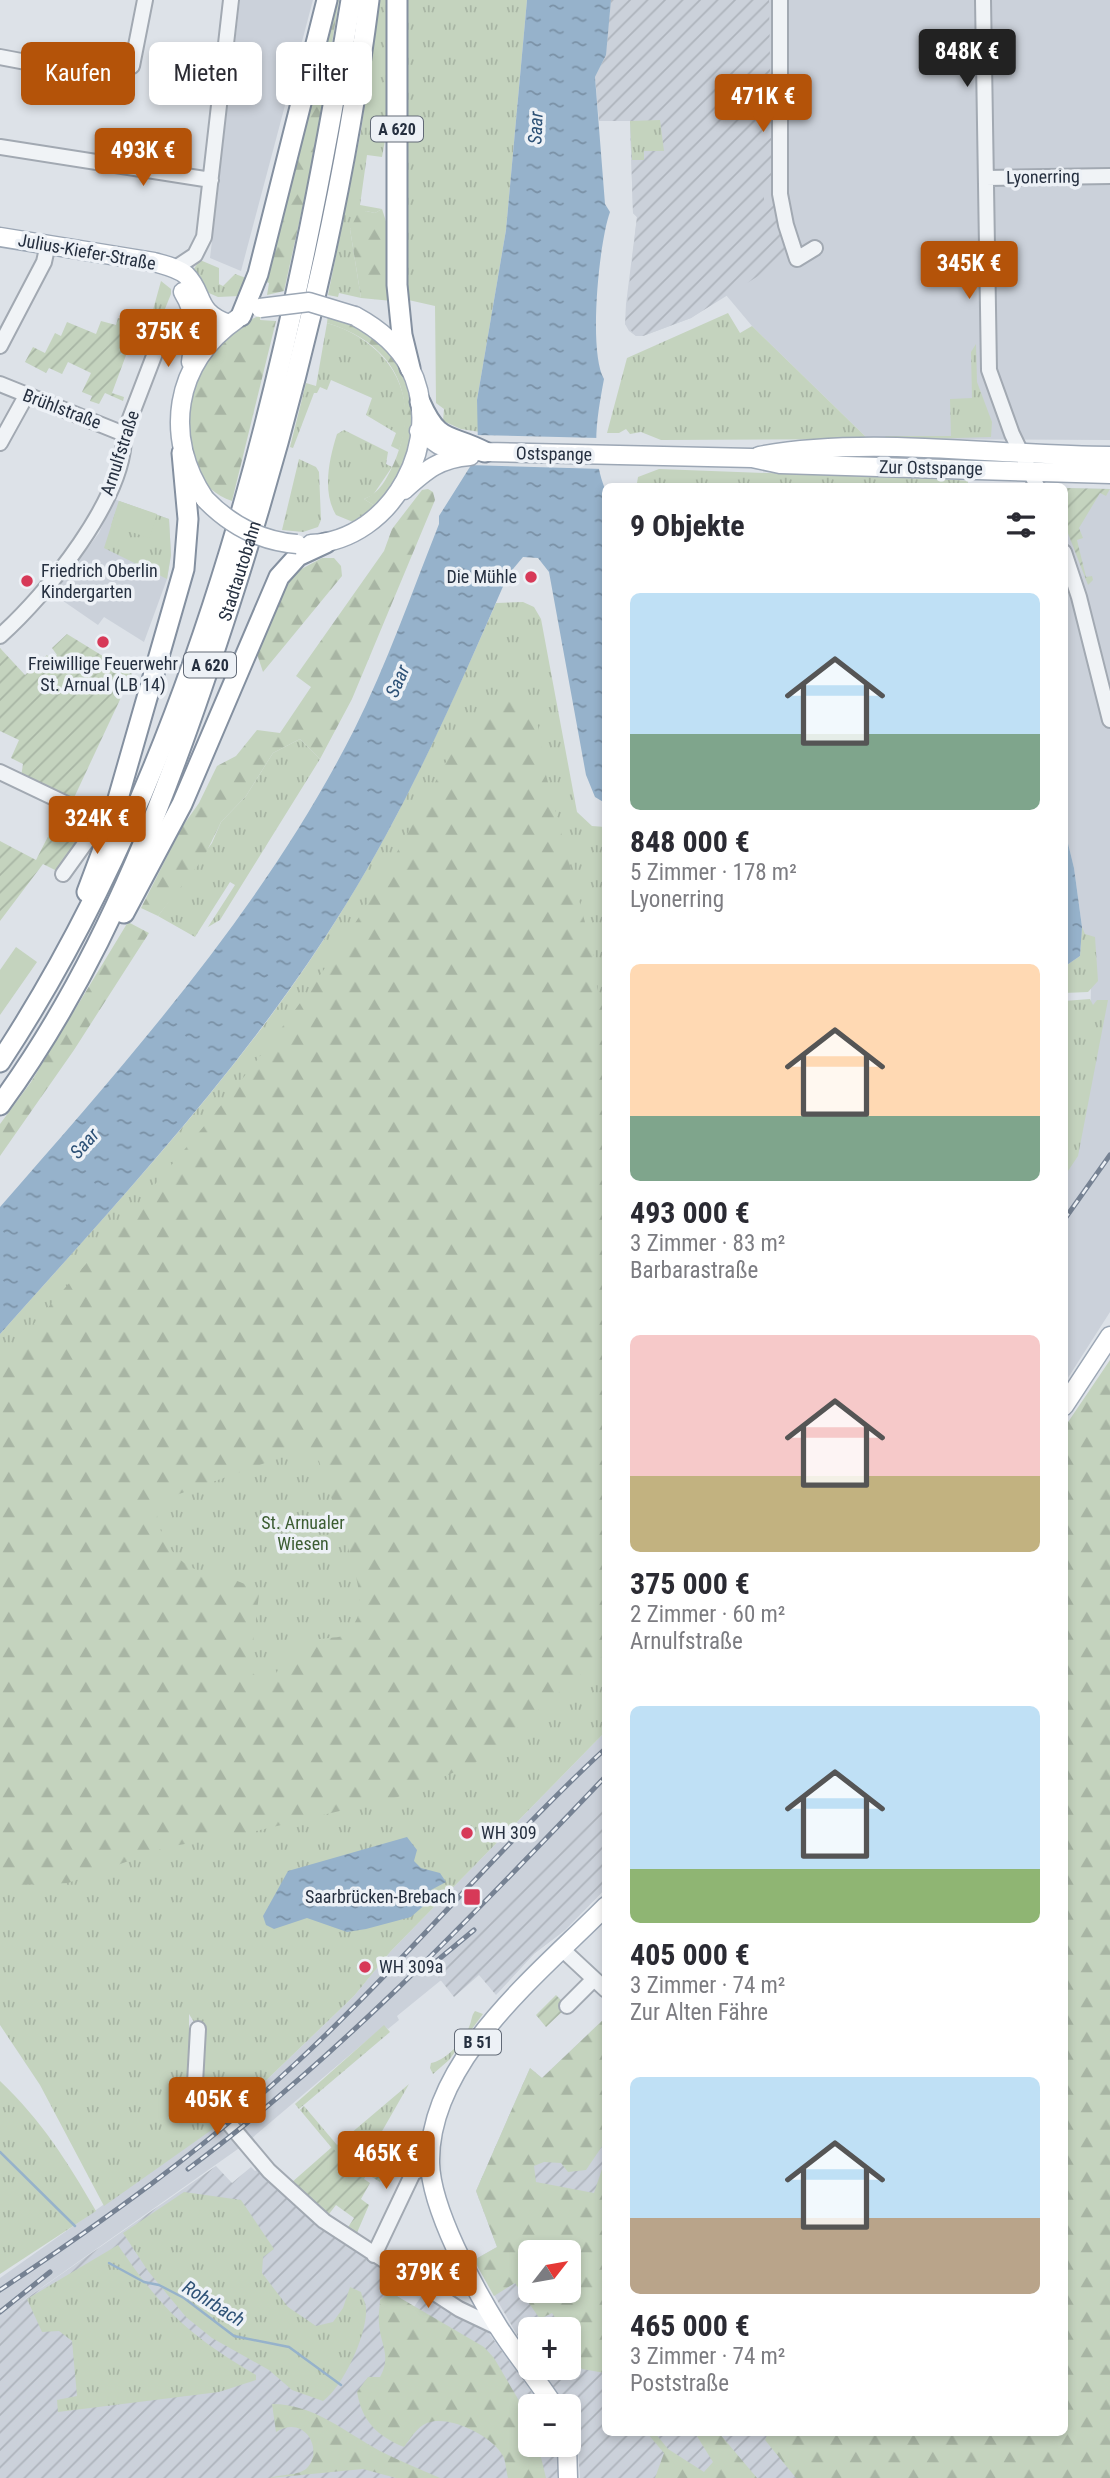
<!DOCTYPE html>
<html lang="de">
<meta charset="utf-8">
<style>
body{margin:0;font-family:"Roboto Condensed",sans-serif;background:#f2f2f3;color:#2b2b33;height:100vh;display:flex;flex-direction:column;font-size:26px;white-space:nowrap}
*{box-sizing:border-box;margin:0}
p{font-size:23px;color:#7c7c81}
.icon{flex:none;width:38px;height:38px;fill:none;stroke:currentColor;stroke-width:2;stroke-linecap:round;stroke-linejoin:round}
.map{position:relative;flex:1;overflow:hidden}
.sheet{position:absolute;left:602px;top:483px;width:466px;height:1953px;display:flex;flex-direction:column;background:#fff;border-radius:10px;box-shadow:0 4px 10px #0003}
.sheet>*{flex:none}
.top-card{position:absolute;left:21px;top:42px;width:476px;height:63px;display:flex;gap:14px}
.needle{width:46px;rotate:59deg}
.tools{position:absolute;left:518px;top:2240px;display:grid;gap:14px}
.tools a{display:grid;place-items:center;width:63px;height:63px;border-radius:10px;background:#fff;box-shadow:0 4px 10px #0003;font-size:35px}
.price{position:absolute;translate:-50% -60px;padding:0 16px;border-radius:7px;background:#b45309;color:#fff;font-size:23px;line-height:46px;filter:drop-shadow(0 2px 4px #0008)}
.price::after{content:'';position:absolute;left:50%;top:42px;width:21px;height:16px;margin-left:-10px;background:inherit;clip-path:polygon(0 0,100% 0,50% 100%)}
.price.on{background:#222;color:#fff}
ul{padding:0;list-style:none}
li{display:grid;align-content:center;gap:14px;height:371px;padding:0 28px}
li span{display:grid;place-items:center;height:217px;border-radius:10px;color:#555}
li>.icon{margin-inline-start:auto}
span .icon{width:126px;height:126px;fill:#fffc;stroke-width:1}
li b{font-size:30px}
h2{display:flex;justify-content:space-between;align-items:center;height:84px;padding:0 28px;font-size:30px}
.tag{padding:0 24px;border-radius:10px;background:#fff;box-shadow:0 4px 10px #0003;font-size:24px;line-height:63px}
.tag.on{background:#b45309;color:#fff}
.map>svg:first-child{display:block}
</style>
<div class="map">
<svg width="1110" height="2478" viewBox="0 0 1110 2478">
<defs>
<pattern id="industrial-furrows" width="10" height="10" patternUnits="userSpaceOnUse" patternTransform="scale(1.75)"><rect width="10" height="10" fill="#cbd1da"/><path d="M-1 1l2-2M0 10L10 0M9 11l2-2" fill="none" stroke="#aeb4bc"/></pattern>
<pattern id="grass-tufts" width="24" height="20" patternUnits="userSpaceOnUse" patternTransform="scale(1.75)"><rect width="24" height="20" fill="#c4d3be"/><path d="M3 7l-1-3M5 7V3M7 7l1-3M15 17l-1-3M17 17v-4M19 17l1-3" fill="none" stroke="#a8b5a4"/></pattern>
<pattern id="forest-firs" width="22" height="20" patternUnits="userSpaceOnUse" patternTransform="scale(1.75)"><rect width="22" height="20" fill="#c4d3be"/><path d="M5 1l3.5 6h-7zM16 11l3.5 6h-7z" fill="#a8b5a4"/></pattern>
<pattern id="garden-furrows" width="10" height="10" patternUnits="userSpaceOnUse" patternTransform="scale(1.75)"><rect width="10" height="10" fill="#c4d3be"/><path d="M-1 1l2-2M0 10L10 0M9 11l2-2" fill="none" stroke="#a8b5a4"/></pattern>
<pattern id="water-ripples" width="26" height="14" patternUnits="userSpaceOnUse" patternTransform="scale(1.75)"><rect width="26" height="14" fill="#96b2cb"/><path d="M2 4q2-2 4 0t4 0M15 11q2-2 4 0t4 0" fill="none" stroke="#7a91a6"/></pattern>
</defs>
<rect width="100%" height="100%" fill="#dde2e8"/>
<path fill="#cbd1da" d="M240,0H313L241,271L210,258Z
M611,0H1110V440L868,439L752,326L726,295L691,318L643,336H636L629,331L625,324L626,304L637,217L633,213L630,121H599Z
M1064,488L1110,489V1312L1064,1384V1164L1089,1097L1091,984L1080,942L1082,927L1074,868L1064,827Z
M114,499L169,519L171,555L167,579L144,642L104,617L98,625L53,594L99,533Z
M605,1732V1889L565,1930L535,1953L440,1981L397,2016L399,2020L388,2029L384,2026L245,2144L0,2317V2278L230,2115L354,1996L391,1951Z"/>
<path fill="url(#industrial-furrows)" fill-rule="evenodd" d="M611,0H769L772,183L764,188V201H773L787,258L691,318L643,336H636L625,324L637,217L633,213L630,121H599L595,77L606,55Z
M605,1795V1889L565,1930L535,1953L496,1995L479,1975L454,1997L435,1973Z
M605,2018L606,2432L939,2433L950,2478H580L577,2436L569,2416V2406H564L539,2368H569V2329H530V2355L520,2340L474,2260L497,2247L476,2191L530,2068L542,2078ZM530,2252H569V2291H530Z
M216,2166L232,2183L251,2167L255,2171L259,2169L292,2203L337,2238L400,2276L390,2292L414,2307L424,2292L488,2332L542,2406H530V2445H555L559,2466L557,2478H0V2317Z"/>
<path fill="url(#grass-tufts)" d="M380,0H392L391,107L382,157L367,155L360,205L382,209L375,213L366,211L350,229L361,298L339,293L338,297L328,295L361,131Z
M404,0H527L506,230L477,400L480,432L461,429L443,421L444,409L436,403L435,306L404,299Z
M660,120L664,151H644V160H632L630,121Z
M200,260L219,268V284L223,286L235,274L249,279L239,296L218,297L202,290L193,270Z
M161,281L171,289V294L158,326L153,330L148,328Z
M728,313L740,333L752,326L868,439L661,440L641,432L630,434L626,429L619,433H607L627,358Z
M327,323C385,340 421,391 399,450L391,446L396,433L366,415L372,398L331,380L327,390L320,387L317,393H314L293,448L290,447L306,383L316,386Z
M976,344L977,382L992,422L991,437L889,440L885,436H951L950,399L972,398L971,352Z
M344,430L388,452L386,464L392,467L373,495L364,499L375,506L353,522L336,515C322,492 329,459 337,434Z
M299,459L316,467L319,472L321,520L318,527L303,532L282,530Z
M659,469L956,480L968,481V486H633L637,483L638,477Z
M119,501L169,519L171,555L167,579L104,548Z
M523,602L534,607L541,619L577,812L592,826L605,827V1732L391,1951L354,1996L230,2115L202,2077V2035L189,2014V2088L220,2124L104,2206L40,2085L0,2025V1334C121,1198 250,1062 345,906C405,809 450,707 496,603Z
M300,739L320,759L220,920L208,927L235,885L230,882L195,937L158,916L212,843L221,822L246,796L273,753Z
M1082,927L1085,934L1095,937L1098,981L1088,992L1064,993V967L1080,956Z
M1090,999L1093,1005L1097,1000H1108L1078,1156L1064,1177V1001Z
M475,2011L483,2014L449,2060L433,2074L430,2068L431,2063C445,2061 464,2041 469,2027C472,2021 471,2016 475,2011Z
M384,2025L390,2032L299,2109L295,2104Z
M0,2081C42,2121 67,2161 96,2211L0,2274Z
M409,2084L377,2140L364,2133L353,2151L341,2159L300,2110L304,2106L337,2145Z
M184,2192L241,2200L274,2249L263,2257L262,2273L288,2307L316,2326L333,2322L343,2308L350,2287L361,2292C362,2297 366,2303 366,2308C368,2333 343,2387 323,2401L292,2390L269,2370L212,2338L186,2317L148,2271L123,2233Z
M118,2245C163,2311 187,2334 256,2375V2380L219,2392L58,2412L57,2400L77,2396L72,2341L59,2331L42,2332L27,2299Z"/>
<path fill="url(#forest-firs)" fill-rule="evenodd" d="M333,0H339L313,160L284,291L267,295L269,283L263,281Z
M382,209L391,237L392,301L361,298L350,229L357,215L366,211L375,213Z
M328,314C340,318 353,322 363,328C427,368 424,457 375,506L364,499C380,493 387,478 394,463C422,398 395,343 327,323Z
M261,315L260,320L276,321L232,501C176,482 178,399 206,357C217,340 243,322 261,315Z
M428,489L433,492L435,500L352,699L320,759L300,739L273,753L246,796L221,822L203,859L158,916L141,908L182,827L199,803L217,766L236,756L257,730L280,733L311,687L296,676L384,551L392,529L422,490Z
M322,558H334L341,566L342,576L263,672L257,654L283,591L294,573Z
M518,689L538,726L546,775L596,964L597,987L605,1018V1654L475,1763L398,1797L244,1834L167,1847L68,1883L0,1886V1363C124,1218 256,1078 359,917C398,854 432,788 467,722L489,719L509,691ZM298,1451L319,1461C329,1495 362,1576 360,1607C359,1619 352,1627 345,1636C299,1643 297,1634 274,1678L256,1677L250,1669L259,1594C240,1575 212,1579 189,1566C168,1554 154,1525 157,1502Z
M128,922L149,933L74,1050L0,1156V1124L31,1082Z
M1110,1360V2478H796L765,2440L768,2433L1064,2432V1495L1068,1486L1064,1483V1428Z
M605,2018V2142L586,2170L568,2172L561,2163L544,2162L534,2166L536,2182L594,2193L605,2160V2373L582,2369L569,2352V2329H563L552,2313L540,2319L515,2283L494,2296L474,2260L497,2247L476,2191L530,2068L542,2078ZM530,2252H569V2291H530Z
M390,2292L484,2347L494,2358L528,2416L530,2445H538L546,2478H508C506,2471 506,2462 503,2456C493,2436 448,2414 427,2423C416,2428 411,2438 404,2447C377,2436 362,2421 357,2392L368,2377H380C392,2356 380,2344 379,2323C378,2315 380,2307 380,2300Z
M272,2404C314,2404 345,2432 380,2451C400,2461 420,2469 440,2478H396L363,2469L270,2478C280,2474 299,2476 307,2468C324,2450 305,2414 276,2432Z
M647,2433H655L668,2449L704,2472L713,2462L695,2433H719L757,2478H655L664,2453Z"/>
<path fill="url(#garden-furrows)" d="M118,318L138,323L112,393L124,397L123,401L105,393L99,404L90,401L92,396L82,392L91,373L68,362L62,374L49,368L46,373L25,362L33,347L45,353L55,333L61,336L67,322L96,334L101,321L116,325Z
M1064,488L1110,489L1106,496L1100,493L1079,528L1083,538L1077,540L1086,577L1092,576L1093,580L1088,585L1064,523Z
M67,634L132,674L72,802L21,777L23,764L11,758L19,740L0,731V648L25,675L47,655L51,660L57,655L52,648Z
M62,809L76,816L81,824L80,839L57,871L43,864L0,921V841L36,860Z
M556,1995L566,2005L565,2009L546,2027L536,2015Z
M332,2147L341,2158L351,2150L386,2170L380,2182L367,2174L364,2179L370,2183L361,2199L369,2205L356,2235L347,2229L354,2218L336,2205L329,2214L291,2183Z"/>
<path fill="#c4d3be" d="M119,501L157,514L149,538L111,525Z
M16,947L37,962L0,1015V970Z"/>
<path fill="url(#water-ripples)" d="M527,0H611L606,55L595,77L605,204L610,212C599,242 588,352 604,379C597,417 590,454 606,491L605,803L595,797L586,775L549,572L538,558L523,557L508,575C459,688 410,801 345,906C249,1062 121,1198 0,1334V1207C130,1058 264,908 354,730C387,664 412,592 439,524V516L473,462L478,447L477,400L506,230Z
M1064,827L1074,868L1082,927L1080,956L1064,967Z
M407,1837L417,1850L414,1861L421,1868L440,1873L446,1882L431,1890L429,1901L411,1917L366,1929L347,1932L307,1918L274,1929L266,1925L263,1916L288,1871Z"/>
<path fill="#dde2e8" d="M476,435L599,438L604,469L468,465Z"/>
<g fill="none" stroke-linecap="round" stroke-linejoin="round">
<path stroke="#96b2cb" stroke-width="2.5" d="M0,2152L75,2226
M109,2263L144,2282L159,2285L184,2298L234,2336L289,2347L341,2385"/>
<g stroke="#a2a9b2" stroke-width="18">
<path id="minor" d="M780,0V194L786,225L797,259L815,248
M983,0L989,370L1012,434L1037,486
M0,57L126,81
M132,66L145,0
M0,147L211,180
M986,178L1110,176
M174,269L195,255L204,237L231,0
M0,346L44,262L48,244
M0,384L124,434
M0,443L26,396
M1064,552L1079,597L1110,720
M0,636C46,595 126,498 124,434L167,322
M0,772L69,805L86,818V842L63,874
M563,1950L606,1990
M567,2006L593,1980
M198,2029L195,2083L269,2171L324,2221L459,2309L499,2328
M374,2255L413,2173L430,2164"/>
</g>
<g stroke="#9ca7b5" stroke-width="21">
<path id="major" d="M0,237L154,262C164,265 178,268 186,275C205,294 194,312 229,324
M183,292C198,316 195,336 191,362
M419,431L439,445L485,452L752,458L780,464L1110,474
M759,456C868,435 998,456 1110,456
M404,490C426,470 440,458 470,456
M205,499C163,438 174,362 237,319
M311,544C393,540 447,439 409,366C397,343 377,328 355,316
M1064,1406L1110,1336
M554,2406C537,2379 516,2355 499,2328C474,2288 431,2209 430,2163C428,2060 541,1972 606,1906
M567,2445L568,2478"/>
</g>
<g stroke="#8490a0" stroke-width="23">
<g id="highway">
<path d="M397,0V285L402,335L410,368"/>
<path d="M241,316L258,274L327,0"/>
<path d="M420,402C439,445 449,433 485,452"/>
<path d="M87,892L105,844L184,569L188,519L182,453"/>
<path d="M124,913L182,804L279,577L298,556L326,543"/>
<path d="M0,1062C203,754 293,360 351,0"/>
<path id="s1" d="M0,1105C109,956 174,777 230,603C293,407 343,204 369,0"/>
</g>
</g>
<use href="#minor" stroke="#f0f3f6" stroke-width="14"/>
<use href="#major" stroke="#fff" stroke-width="18"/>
<use href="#highway" stroke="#fff" stroke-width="19"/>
<g stroke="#768293" stroke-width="5">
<path id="rail" d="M1064,1220L1110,1155
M433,1964L474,1930
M188,2169C341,2055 474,1914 606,1776
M0,2290C104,2221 203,2150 294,2065C403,1964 497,1849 606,1748
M0,2312L50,2272"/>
</g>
<use href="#rail" stroke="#edf1f6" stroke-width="2.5" stroke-dasharray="8" stroke-linecap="butt"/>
<g stroke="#9ca7b5" stroke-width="21" stroke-linecap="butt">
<path id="major-bridge" d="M260,308L309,302L355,316
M205,499C231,526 260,541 297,544"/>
</g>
<use href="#major-bridge" stroke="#fff" stroke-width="18"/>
</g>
<g fill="#d73958" stroke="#edf1f6" stroke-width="2.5">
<circle cx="531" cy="577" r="7"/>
<circle cx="27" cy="581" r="7"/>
<circle cx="103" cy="642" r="7"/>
<circle cx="467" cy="1833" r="7"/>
<rect x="463" y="1888" width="18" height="18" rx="3.5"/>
<circle cx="365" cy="1967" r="7"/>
</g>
<g text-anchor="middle" stroke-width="7" stroke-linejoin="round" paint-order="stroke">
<g fill="#edf1f6" stroke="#626a77" stroke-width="2">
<rect x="371" y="116.5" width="52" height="25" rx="5"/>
<rect x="184" y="652.5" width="52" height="25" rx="5"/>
<rect x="455" y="2029.5" width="46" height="25" rx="5"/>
</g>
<g font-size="16" font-weight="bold" fill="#263040">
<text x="397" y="135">A 620</text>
<text x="210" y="671">A 620</text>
<text x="478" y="2048">B 51</text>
</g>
<g font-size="18" fill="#263040" stroke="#edf1f6">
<text transform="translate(1043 177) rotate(-1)" y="6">Lyonerring</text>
<text transform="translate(87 252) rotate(10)" y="6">Julius-Kiefer-Straße</text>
<text transform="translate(62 409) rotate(21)" y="6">Brühlstraße</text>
<text transform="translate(120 453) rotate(-72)" y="6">Arnulfstraße</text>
<text transform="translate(554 454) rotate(1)" y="6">Ostspange</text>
<text transform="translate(931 468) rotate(1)" y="6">Zur Ostspange</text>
<text dy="6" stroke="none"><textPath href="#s1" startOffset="588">Stadtautobahn</textPath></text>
</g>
<g font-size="18" fill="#263040" stroke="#edf1f6" text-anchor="start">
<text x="41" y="577">Friedrich Oberlin<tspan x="41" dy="21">Kindergarten</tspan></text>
<text x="517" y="583" text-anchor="end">Die Mühle</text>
<text x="103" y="670" text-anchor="middle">Freiwillige Feuerwehr<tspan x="103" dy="21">St. Arnual (LB 14)</tspan></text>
<text x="481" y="1839">WH 309</text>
<text x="456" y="1903" text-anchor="end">Saarbrücken-Brebach</text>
<text x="379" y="1973">WH 309a</text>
</g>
<g font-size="18" fill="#3c5d32" stroke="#edf1f6">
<text x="303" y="1529">St. Arnualer<tspan x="303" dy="21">Wiesen</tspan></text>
</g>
<g font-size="19" font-style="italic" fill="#2d5176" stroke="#edf1f6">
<text transform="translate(535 128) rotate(-87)" y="7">Saar</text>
<text transform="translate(397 681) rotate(-67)" y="7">Saar</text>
<text transform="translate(84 1143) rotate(-48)" y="7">Saar</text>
<text transform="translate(214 2303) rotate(32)" y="7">Rohrbach</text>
</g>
</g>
</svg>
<div class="tools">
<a><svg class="needle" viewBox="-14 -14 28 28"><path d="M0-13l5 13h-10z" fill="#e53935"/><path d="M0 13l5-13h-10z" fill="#7c7c81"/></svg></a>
<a>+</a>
<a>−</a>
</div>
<b class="price on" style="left:967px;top:89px">848K €</b>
<b class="price" style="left:763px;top:134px">471K €</b>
<b class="price" style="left:143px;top:188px">493K €</b>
<b class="price" style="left:969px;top:301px">345K €</b>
<b class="price" style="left:168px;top:369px">375K €</b>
<b class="price" style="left:97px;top:856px">324K €</b>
<b class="price" style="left:217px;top:2137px">405K €</b>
<b class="price" style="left:386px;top:2191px">465K €</b>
<b class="price" style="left:428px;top:2310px">379K €</b>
<div class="top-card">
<a class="tag on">Kaufen</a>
<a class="tag">Mieten</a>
<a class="tag">Filter</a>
</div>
<section class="sheet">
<h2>9 Objekte<svg class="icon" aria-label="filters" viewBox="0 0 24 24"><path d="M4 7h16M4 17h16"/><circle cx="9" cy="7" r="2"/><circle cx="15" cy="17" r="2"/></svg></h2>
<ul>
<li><span style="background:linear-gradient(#bfe0f5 65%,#7fa58c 0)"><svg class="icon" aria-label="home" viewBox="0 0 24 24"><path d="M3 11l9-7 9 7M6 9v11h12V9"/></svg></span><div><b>848 000 €</b><p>5 Zimmer · 178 m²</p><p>Lyonerring</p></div></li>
<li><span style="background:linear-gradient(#ffd9b3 70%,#7fa58c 0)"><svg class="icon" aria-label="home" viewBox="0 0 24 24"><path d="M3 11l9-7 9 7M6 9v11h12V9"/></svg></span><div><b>493 000 €</b><p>3 Zimmer · 83 m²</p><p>Barbarastraße</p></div></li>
<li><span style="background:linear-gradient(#f6c9c9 65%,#c2b280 0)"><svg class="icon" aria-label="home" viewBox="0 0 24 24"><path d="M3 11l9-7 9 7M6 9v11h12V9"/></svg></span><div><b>375 000 €</b><p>2 Zimmer · 60 m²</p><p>Arnulfstraße</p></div></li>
<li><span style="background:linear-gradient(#bfe0f5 75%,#8fb573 0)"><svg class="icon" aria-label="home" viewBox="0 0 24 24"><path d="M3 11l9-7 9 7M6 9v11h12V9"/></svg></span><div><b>405 000 €</b><p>3 Zimmer · 74 m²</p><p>Zur Alten Fähre</p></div></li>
<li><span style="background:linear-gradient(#bfe0f5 65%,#b9a48a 0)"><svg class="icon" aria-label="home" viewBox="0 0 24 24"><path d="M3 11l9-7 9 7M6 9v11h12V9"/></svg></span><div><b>465 000 €</b><p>3 Zimmer · 74 m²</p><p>Poststraße</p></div></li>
</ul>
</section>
</div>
